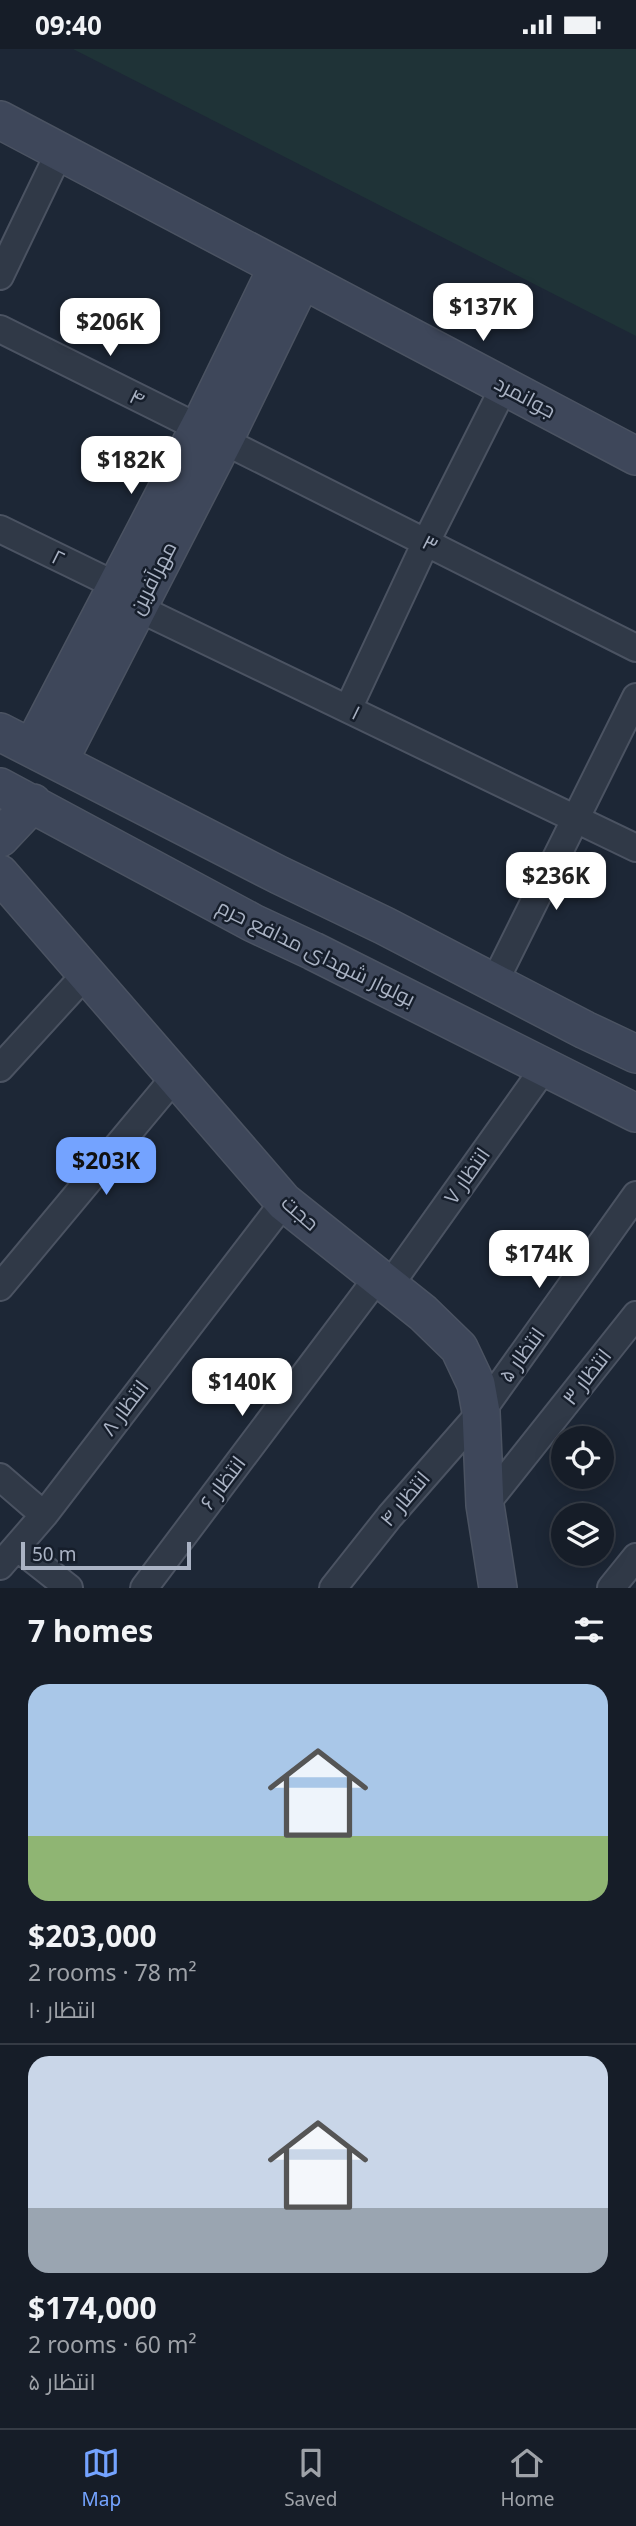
<!DOCTYPE html>
<meta charset="utf-8">
<style>
body{margin:0;font-family:"Noto Sans",Cairo,sans-serif;background:#1f2630;color:#f1f3f6;height:100vh;display:flex;flex-direction:column;font-size:26px;white-space:nowrap}
*{box-sizing:border-box;margin:0}
p{font-size:23px;color:#9ea2a8}
.icon{flex:none;width:38px;height:38px;fill:none;stroke:currentColor;stroke-width:2;stroke-linecap:round;stroke-linejoin:round}
.map{position:relative;height:1539px;overflow:hidden}
.side{display:flex;flex-direction:column;background:#161d28;flex:1}
.side>*{flex:none}
.fabs{position:absolute;left:551px;top:1377px;display:grid;gap:14px}
.fabs a{display:grid;place-items:center;width:63px;height:63px;border-radius:50%;background:#161d28;box-shadow:0 4px 18px #0003,0 0 0 2px #353b45;font-size:35px}
.scale{position:absolute;left:21px;bottom:18px;width:170px;box-sizing:border-box;padding-left:7px;border:4px solid #aab3c4;border-top:0;font-size:19px;line-height:24px;white-space:nowrap;color:#aab3c4;-webkit-text-stroke:5px #161e2b;paint-order:stroke}
.price{position:absolute;translate:-50% -60px;padding:0 16px;border-radius:14px;background:#fff;color:#222;font-size:23px;line-height:46px;filter:drop-shadow(0 2px 4px #0008)}
.price::after{content:'';position:absolute;left:50%;top:42px;width:21px;height:16px;margin-left:-10px;background:inherit;clip-path:polygon(0 0,100% 0,50% 100%)}
.price.active{background:#74a3ff;color:#111}
ul{padding:0;list-style:none}
li{display:grid;align-content:center;gap:14px;height:371px;padding:0 28px}
li+li{border-top:2px solid #353b45}
li span{display:grid;place-items:center;height:217px;border-radius:21px;color:#555}
li>.icon{margin-inline-start:auto}
span .icon{width:126px;height:126px;fill:#fffc;stroke-width:1}
li b{font-size:30px}
h2{display:flex;justify-content:space-between;align-items:center;height:84px;padding:0 28px;font-size:30px}
.status{display:flex;justify-content:space-between;align-items:center;height:49px;padding:0 35px;background:#161d28;direction:ltr}
.status svg{height:19px;fill:currentColor}
.dock{display:flex;justify-content:space-around;align-items:center;height:98px;border-top:2px solid #353b45;background:#161d28;font-size:19px;color:#9ea2a8}
.dock a{display:grid;justify-items:center;gap:4px}
.dock .active{color:#74a3ff}
.map>svg:first-child{display:block}
</style>
<div class="status"><b>09:40</b><svg viewBox="0 0 49 12"><path d="M0 12V9h3v3zM5 12V6h3v6zM10 12V3h3v9zM15 12V0h3v12zM26 1h20v11H26zM47 4h2v5h-2z"/></svg></div>
<div class="map">
<svg width="636" height="1539" viewBox="0 0 636 1539">
<rect width="100%" height="100%" fill="#1d2736"/>
<path fill="#1f3337" d="M73,0H636V287Z"/>
<g fill="none" stroke-linecap="round" stroke-linejoin="round">
<g stroke="#4b5362" stroke-width="30">
<path id="street" d="M0,227L60,102
M0,280L199,379
M224,392L636,599
M0,480L117,537
M138,559L636,799
M348,660L426,493L504,338
M494,934L636,648
M0,1019L86,925
M389,1237L545,1018
M0,1238L175,1028
M0,1428L44,1466
M485,1456L636,1266
M17,1498L69,1539
M0,1517L44,1466L284,1153
M144,1539L378,1228
M333,1539L390,1467L481,1363L636,1146
M611,1539L636,1508"/>
</g>
<g stroke="#4b5362" stroke-width="40">
<path id="secondary" d="M0,71L636,407
M0,683L279,826L385,877L585,981L636,1005
M32,699L204,369L277,219
M59,712L227,385L302,231
M0,738L253,874L313,902L636,1064
M0,789L33,754
M0,825L284,1153L423,1264L459,1299L476,1335L481,1363L485,1456L498,1539"/>
</g>
<use href="#street" stroke="#303947" stroke-width="26"/>
<use href="#secondary" stroke="#3e475a" stroke-width="37"/>
</g>
<g text-anchor="middle" stroke-width="5" stroke-linejoin="round" paint-order="stroke">
<g font-size="21" fill="#aab3c4" stroke="#161e2b">
<text transform="translate(525 348) rotate(28)" y="7">جوانمرد</text>
<text transform="translate(137 349) rotate(26)" y="7">۴</text>
<text transform="translate(430 495) rotate(27)" y="7">۳</text>
<text transform="translate(58 509) rotate(26)" y="7">۲</text>
<text transform="translate(153 529) rotate(-63)" y="7">مهرآفرین</text>
<text transform="translate(356 664) rotate(26)" y="7">۱</text>
<text transform="translate(316 904) rotate(26)" y="7">بولوار شهدای مدافع حرم</text>
<text transform="translate(467 1127) rotate(-55)" y="7">انتظار ۷</text>
<text transform="translate(300 1164) rotate(41)" y="7">حجت</text>
<text transform="translate(522 1306) rotate(-54)" y="7">انتظار ۵</text>
<text transform="translate(587 1328) rotate(-52)" y="7">انتظار ۳</text>
<text transform="translate(125 1359) rotate(-53)" y="7">انتظار ۸</text>
<text transform="translate(223 1434) rotate(-53)" y="7">انتظار ۶</text>
<text transform="translate(405 1450) rotate(-50)" y="7">انتظار ۴</text>
</g>
</g>
</svg>
<div class="fabs">
<a><svg class="icon" aria-label="locate" viewBox="0 0 24 24"><circle cx="12" cy="12" r="6"/><path d="M12 2v4M12 18v4M2 12h4M18 12h4"/></svg></a>
<a><svg class="icon" aria-label="layers" viewBox="0 0 24 24"><path d="M12 4l9 5-9 5-9-5zM3 14l9 5 9-5"/></svg></a>
</div>
<div class="scale">50 m</div>
<b class="price" style="left:483px;top:294px">$137K</b>
<b class="price" style="left:110px;top:309px">$206K</b>
<b class="price" style="left:131px;top:447px">$182K</b>
<b class="price" style="left:556px;top:863px">$236K</b>
<b class="price active" style="left:106px;top:1148px">$203K</b>
<b class="price" style="left:539px;top:1241px">$174K</b>
<b class="price" style="left:242px;top:1369px">$140K</b>
</div>
<section class="side">
<h2>7 homes<svg class="icon" aria-label="filters" viewBox="0 0 24 24"><path d="M4 7h16M4 17h16"/><circle cx="9" cy="7" r="2"/><circle cx="15" cy="17" r="2"/></svg></h2>
<ul>
<li><span style="background:linear-gradient(#a9c7e8 70%,#8fb573 0)"><svg class="icon" aria-label="home" viewBox="0 0 24 24"><path d="M3 11l9-7 9 7M6 9v11h12V9"/></svg></span><div><b>$203,000</b><p>2 rooms · 78 m²</p><p>انتظار ۱۰</p></div></li>
<li><span style="background:linear-gradient(#c9d6e8 70%,#9aa5b1 0)"><svg class="icon" aria-label="home" viewBox="0 0 24 24"><path d="M3 11l9-7 9 7M6 9v11h12V9"/></svg></span><div><b>$174,000</b><p>2 rooms · 60 m²</p><p>انتظار ۵</p></div></li>
</ul>
</section>
<nav class="dock">
<a class="active"><svg class="icon" aria-label="map" viewBox="0 0 24 24"><path d="M3 6l6-2 6 2 6-2v14l-6 2-6-2-6 2zM9 4v14M15 6v14"/></svg>Map</a>
<a><svg class="icon" aria-label="saved" viewBox="0 0 24 24"><path d="M7 4h10v16l-5-4-5 4z"/></svg>Saved</a>
<a><svg class="icon" aria-label="home" viewBox="0 0 24 24"><path d="M3 11l9-7 9 7M6 9v11h12V9"/></svg>Home</a>
</nav>
